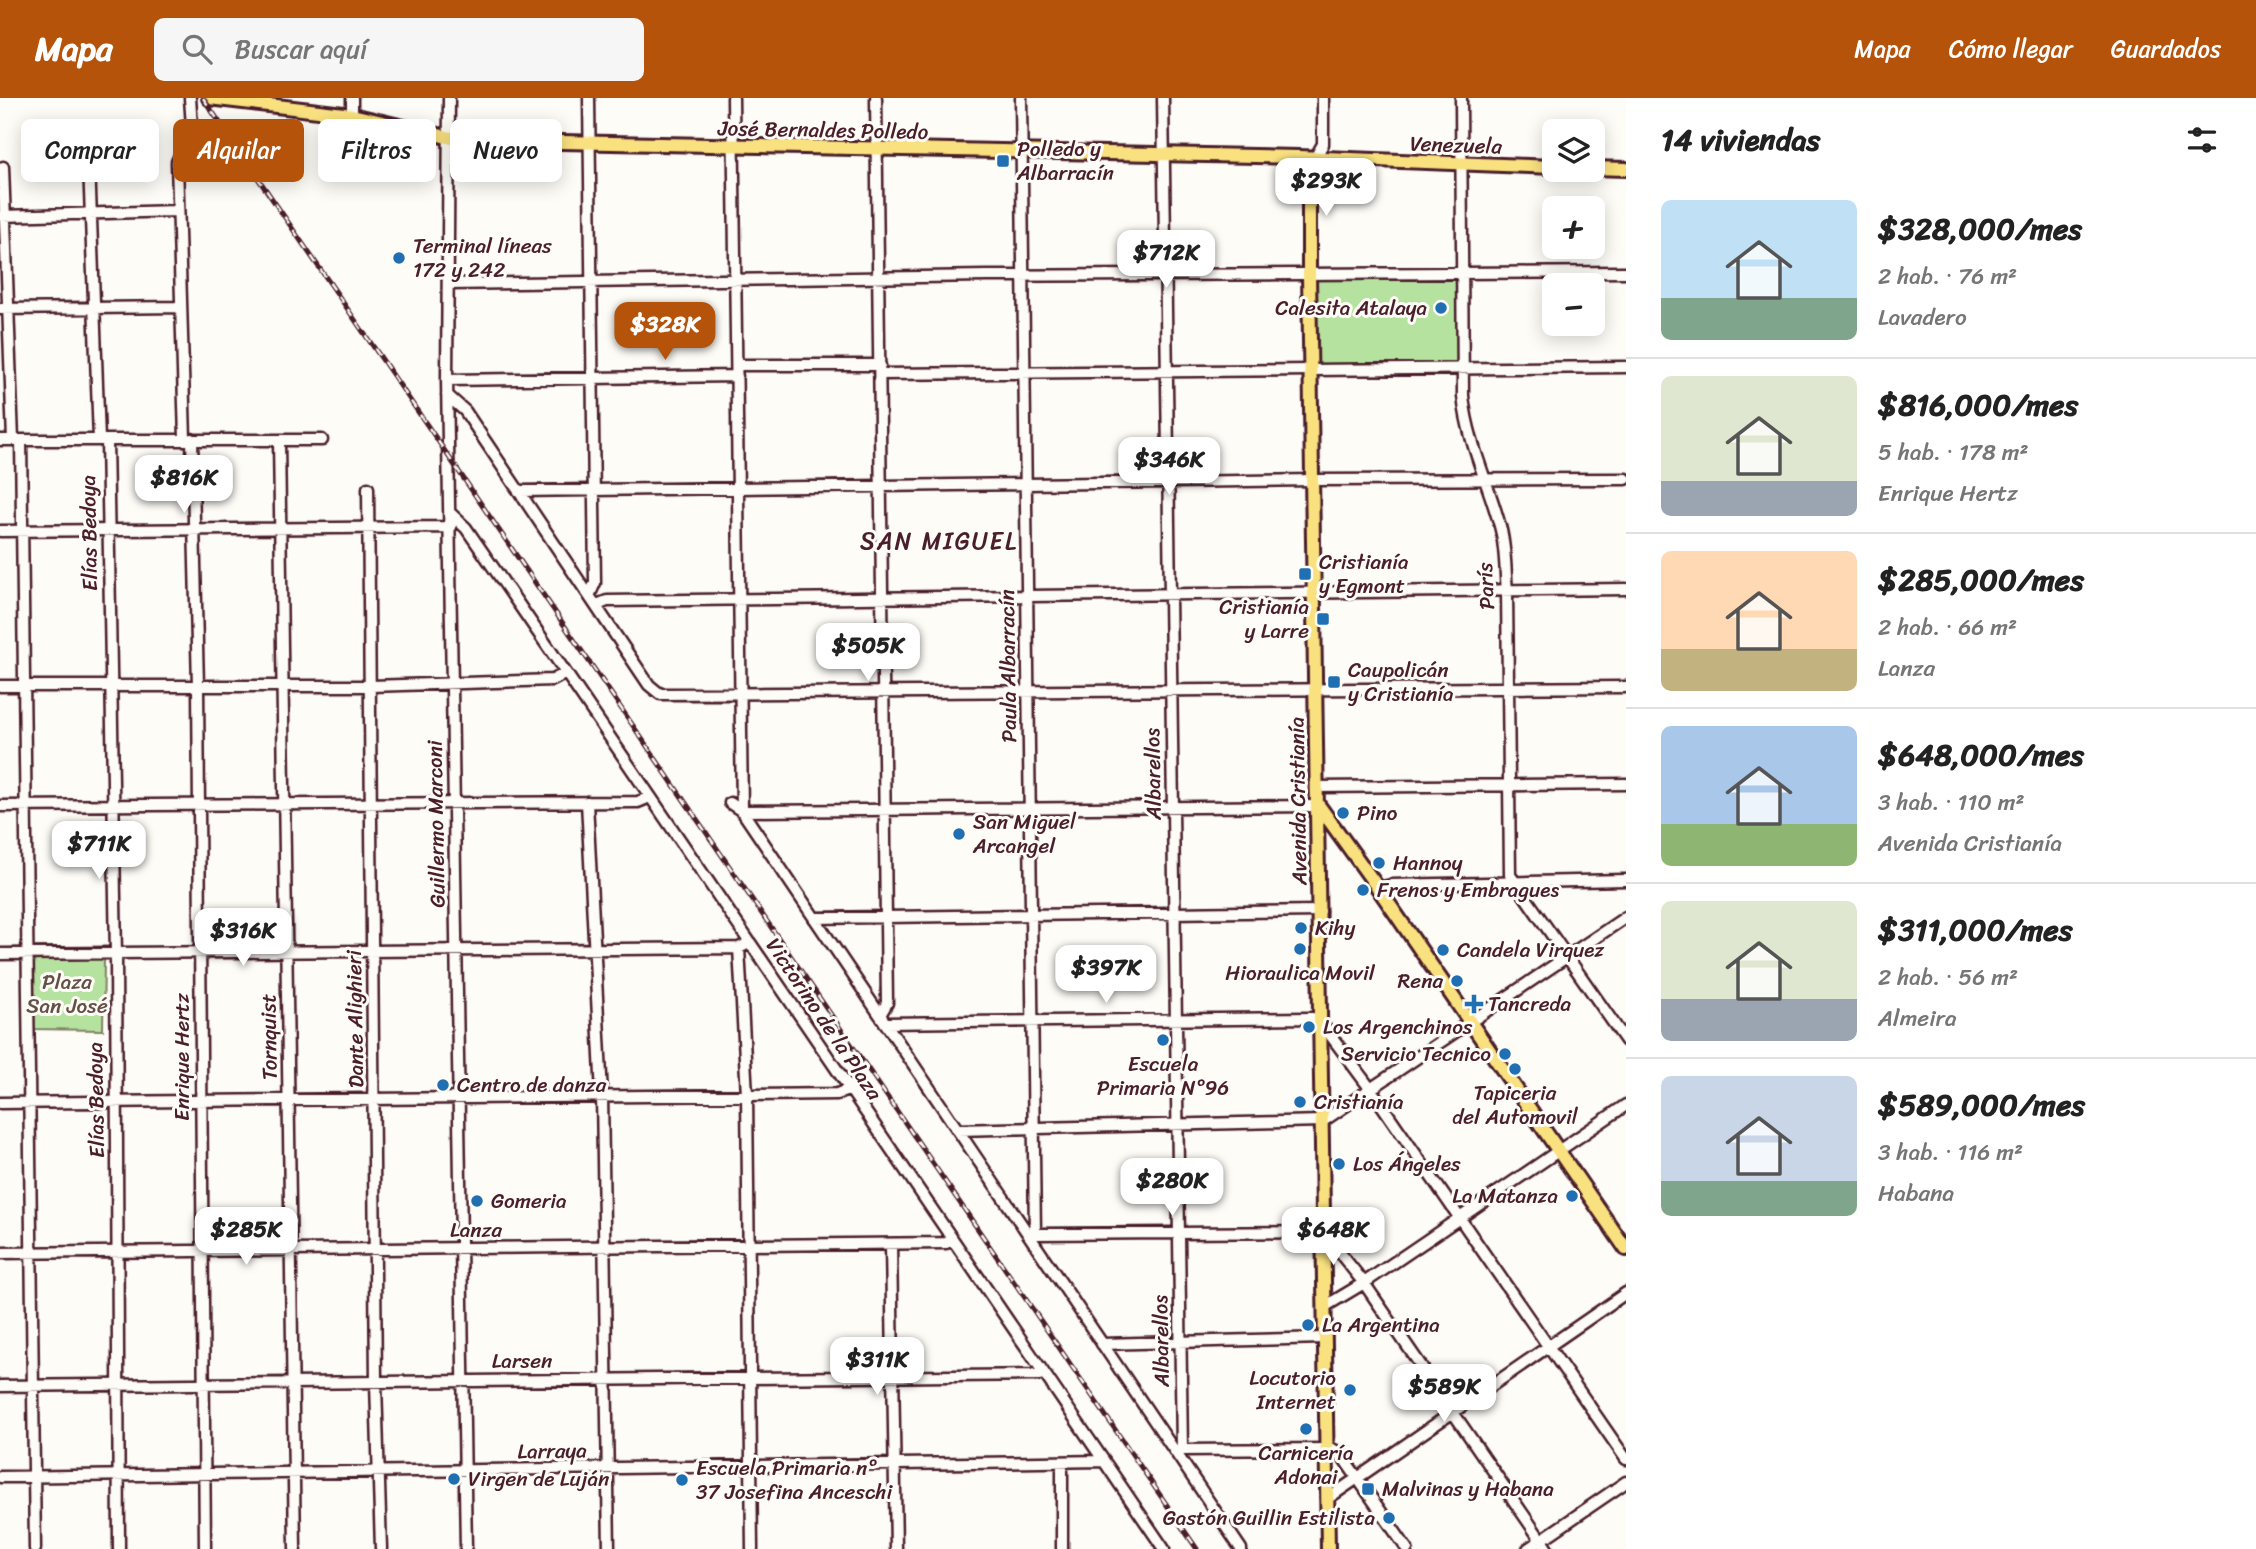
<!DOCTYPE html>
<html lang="es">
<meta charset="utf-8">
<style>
body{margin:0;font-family:Sriracha,sans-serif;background:#f6f6f6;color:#222;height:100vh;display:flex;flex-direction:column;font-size:26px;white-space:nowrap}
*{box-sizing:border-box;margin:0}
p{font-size:23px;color:#767676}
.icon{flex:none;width:38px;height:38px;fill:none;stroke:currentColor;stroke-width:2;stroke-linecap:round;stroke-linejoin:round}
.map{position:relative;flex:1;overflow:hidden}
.panel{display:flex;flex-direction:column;background:#fff;width:630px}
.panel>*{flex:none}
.top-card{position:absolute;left:21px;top:21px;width:665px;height:63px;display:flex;gap:14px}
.controls{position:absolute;left:1542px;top:21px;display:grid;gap:14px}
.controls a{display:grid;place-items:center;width:63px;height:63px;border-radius:10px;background:#fff;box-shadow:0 4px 18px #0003;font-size:35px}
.price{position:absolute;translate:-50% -60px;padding:0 16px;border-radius:14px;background:#fff;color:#222;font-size:23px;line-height:46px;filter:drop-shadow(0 2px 4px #0008)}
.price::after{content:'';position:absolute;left:50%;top:42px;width:21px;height:16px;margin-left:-10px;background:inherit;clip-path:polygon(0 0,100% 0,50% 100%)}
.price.current{background:#b45309;color:#fff}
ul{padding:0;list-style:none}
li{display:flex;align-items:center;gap:21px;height:175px;padding:0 35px}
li+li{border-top:2px solid #e0e0e0}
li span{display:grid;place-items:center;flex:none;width:196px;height:140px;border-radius:10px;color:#555}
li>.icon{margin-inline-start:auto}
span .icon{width:84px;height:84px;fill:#fffc;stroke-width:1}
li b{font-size:30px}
h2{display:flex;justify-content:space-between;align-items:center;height:84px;padding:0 35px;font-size:30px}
.pill{padding:0 24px;border-radius:10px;background:#fff;box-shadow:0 4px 18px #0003;font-size:24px;line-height:63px}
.pill.current{background:#b45309;color:#fff}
header{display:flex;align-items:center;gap:42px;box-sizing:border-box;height:98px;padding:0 35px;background:#b45309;color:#fff}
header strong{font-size:33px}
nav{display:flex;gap:38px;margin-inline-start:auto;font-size:24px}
.search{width:490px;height:63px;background:#f6f6f6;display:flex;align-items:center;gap:18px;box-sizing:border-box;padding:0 24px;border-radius:10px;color:#767676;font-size:26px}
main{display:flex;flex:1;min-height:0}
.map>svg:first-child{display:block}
</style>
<header>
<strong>Mapa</strong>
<div class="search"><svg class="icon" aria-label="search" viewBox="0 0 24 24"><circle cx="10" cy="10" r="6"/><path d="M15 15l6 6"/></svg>Buscar aquí</div>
<nav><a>Mapa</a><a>Cómo llegar</a><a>Guardados</a></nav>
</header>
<main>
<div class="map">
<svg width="1626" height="1451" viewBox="0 0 1626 1451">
<rect width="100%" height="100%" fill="#fdfcf7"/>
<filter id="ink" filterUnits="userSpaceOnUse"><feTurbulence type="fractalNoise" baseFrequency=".0143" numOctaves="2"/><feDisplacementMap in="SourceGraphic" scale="14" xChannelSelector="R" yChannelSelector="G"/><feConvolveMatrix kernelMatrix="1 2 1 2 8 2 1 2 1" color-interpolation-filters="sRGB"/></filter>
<g filter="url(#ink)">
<path fill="#b6e29f" stroke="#808065" stroke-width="2" d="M1457,174L1459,266L1315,269L1314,176Z
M30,860L104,861L103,932L30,931Z"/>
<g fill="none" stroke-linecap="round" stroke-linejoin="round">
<g stroke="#4a1f2b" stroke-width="15">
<path id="minor" d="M449,0L447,282L466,1451
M589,0L595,485L590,496
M733,0L742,713
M876,0L887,905L880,917
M1021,0L1035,1136
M1163,0L1182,1352
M1461,0L1463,298C1468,345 1488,384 1500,428C1506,449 1505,472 1507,493L1510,777L1626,943
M352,17V0
M1315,60L1323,46V0
M89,65L99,342
M3,69L13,342
M2,118L176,113
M448,186L987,178L1626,174
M0,211L181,209
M737,267H880
M880,276L1626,269
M447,282L737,278
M447,297L465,313L649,587L660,596L1626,589
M185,341L177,64L192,29L190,0
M192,341L198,588L205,1451
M0,342H322
M21,342L35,1451
M107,342L116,857L119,1451
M279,342L295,1451
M368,390L376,1285L381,1451
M520,393L1313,382L1626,381
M450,415L466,430L566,575L1164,1451
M0,433L451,429
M597,507L607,503L1626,491
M0,588H371L553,582L566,575
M1318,689L1626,686
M587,704L602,997L609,1451
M730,705L742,713L1241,1451
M0,708L638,704L650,699
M742,713L1319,708
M1378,790L1391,787L1626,782
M814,820L1320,813
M739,850L747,997L752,1451
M0,856L739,850L749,845
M885,925L1312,920L1320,923L1372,993L1626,1361
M0,1005L837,996L848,992
M958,1032L1323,1023L1626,819
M1030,1139L1035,1136L1323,1134L1364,1185L1547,1451
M891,1147L896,1451
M0,1155L946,1145L952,1142
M1324,1209L1364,1185L1626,1007
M1102,1246L1323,1240
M0,1288L1039,1277L1044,1275
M1177,1355L1182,1352L1332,1351L1340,1355L1407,1451
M1062,1365V1451
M0,1379L1104,1363
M1327,1401L1626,1195
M1528,1451L1626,1384"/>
</g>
<g stroke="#4a1f2b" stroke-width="18">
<path id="major" d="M209,0L352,17L460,42L1299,59L1554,69
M1315,60L1309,80V175L1328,1451
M1592,70L1626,71
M1319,708L1378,790L1626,1151"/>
</g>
<use href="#minor" stroke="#fdfcf7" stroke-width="10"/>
<use href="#major" stroke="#fae180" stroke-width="12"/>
<g stroke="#4a1f2b" stroke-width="5">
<path id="rail" d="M203,0L1197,1451"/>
</g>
<use href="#rail" stroke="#fdfcf7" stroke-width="2.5" stroke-dasharray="8" stroke-linecap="butt"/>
</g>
</g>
<g fill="#1f6fb2" stroke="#fdfcf7" stroke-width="2.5">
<rect x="996" y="56" width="14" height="14" rx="3.5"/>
<circle cx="399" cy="160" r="7"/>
<circle cx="1441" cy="210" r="7"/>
<rect x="1298" y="469" width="14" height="14" rx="3.5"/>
<rect x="1316" y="514" width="14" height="14" rx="3.5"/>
<rect x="1327" y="577" width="14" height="14" rx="3.5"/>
<circle cx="1343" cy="715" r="7"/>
<circle cx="959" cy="736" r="7"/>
<circle cx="1379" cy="765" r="7"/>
<circle cx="1363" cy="792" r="7"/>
<circle cx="1301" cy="830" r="7"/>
<circle cx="1300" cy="851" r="7"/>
<circle cx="1443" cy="852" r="7"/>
<circle cx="1457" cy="883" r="7"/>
<path d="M1470.5 895.5h7v7h7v7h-7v7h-7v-7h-7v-7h7z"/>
<circle cx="1309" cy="929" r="7"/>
<circle cx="1163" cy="942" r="7"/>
<circle cx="1505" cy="956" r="7"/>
<circle cx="1515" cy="971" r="7"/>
<circle cx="443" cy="987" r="7"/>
<circle cx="1300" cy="1004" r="7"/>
<circle cx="1339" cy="1066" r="7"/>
<circle cx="1572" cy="1098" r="7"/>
<circle cx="477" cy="1103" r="7"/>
<circle cx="1308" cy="1227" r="7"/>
<circle cx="1350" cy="1292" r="7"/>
<circle cx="1306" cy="1331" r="7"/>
<circle cx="454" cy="1381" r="7"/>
<circle cx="682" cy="1382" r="7"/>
<rect x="1361" y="1384" width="14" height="14" rx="3.5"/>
<circle cx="1389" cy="1420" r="7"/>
</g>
<g text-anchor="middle" stroke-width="6" stroke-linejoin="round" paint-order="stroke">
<g font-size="21" fill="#4a1f2b" stroke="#fdfcf7">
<text transform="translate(823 32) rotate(1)" y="7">José Bernaldes Polledo</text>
<text transform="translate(1456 47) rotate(2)" y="7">Venezuela</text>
<text transform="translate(89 435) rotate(-91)" y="7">Elías Bedoya</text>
<text transform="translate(1486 488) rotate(-93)" y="7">París</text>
<text transform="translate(1008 568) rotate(-91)" y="7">Paula Albarracín</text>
<text transform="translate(1153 676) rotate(-91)" y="7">Albarellos</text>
<text transform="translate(1298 703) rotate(-91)" y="7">Avenida Cristianía</text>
<text transform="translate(436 726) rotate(-91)" y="7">Guillermo Marconi</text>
<text transform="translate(355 921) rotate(-91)" y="7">Dante Alighieri</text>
<text transform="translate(824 921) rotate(56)" y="7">Victorino de la Plaza</text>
<text transform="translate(269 939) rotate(-91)" y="7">Tornquist</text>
<text transform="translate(182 959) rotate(-90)" y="7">Enrique Hertz</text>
<text transform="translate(96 1002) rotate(-91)" y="7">Elías Bedoya</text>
<text x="476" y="1139">Lanza</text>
<text transform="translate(1161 1243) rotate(-91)" y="7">Albarellos</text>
<text x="522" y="1270">Larsen</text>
<text transform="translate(552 1353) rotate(-1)" y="7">Larraya</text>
</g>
<g font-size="21" fill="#4a1f2b" stroke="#fdfcf7" text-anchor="start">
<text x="1017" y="58">Polledo y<tspan x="1017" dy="24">Albarracín</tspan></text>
<text x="413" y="155">Terminal líneas<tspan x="413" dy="24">172 y 242</tspan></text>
<text x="1427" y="217" text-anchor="end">Calesita Atalaya</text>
<text x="1319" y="471">Cristianía<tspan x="1319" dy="24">y Egmont</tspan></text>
<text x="1309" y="516" text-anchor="end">Cristianía<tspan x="1309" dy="24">y Larre</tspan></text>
<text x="1348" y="579">Caupolicán<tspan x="1348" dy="24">y Cristianía</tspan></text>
<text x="1357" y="722">Pino</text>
<text x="973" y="731">San Miguel<tspan x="973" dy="24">Arcangel</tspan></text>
<text x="1393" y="772">Hannoy</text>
<text x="1377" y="799">Frenos y Embragues</text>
<text x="1315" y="837">Kihy</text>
<text x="1457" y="859">Candela Virquez</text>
<text x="1300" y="882" text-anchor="middle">Hioraulica Movil</text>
<text x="1443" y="890" text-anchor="end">Rena</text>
<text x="1488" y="913">Tancreda</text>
<text x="1323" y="936">Los Argenchinos</text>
<text x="1491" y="963" text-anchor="end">Servicio Tecnico</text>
<text x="1163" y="973" text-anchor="middle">Escuela<tspan x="1163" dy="24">Primaria N°96</tspan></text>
<text x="457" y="994">Centro de danza</text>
<text x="1515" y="1002" text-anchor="middle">Tapiceria<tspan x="1515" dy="24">del Automovil</tspan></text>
<text x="1314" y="1011">Cristianía</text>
<text x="1353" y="1073">Los Ángeles</text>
<text x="1558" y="1105" text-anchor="end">La Matanza</text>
<text x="491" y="1110">Gomeria</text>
<text x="1322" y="1234">La Argentina</text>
<text x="1336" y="1287" text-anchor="end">Locutorio<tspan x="1336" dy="24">Internet</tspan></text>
<text x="1306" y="1362" text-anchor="middle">Carnicería<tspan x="1306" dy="24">Adonai</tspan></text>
<text x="696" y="1377">Escuela Primaria n°<tspan x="696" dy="24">37 Josefina Anceschi</tspan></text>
<text x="468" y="1388">Virgen de Luján</text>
<text x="1382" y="1398">Malvinas y Habana</text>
<text x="1375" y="1427" text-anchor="end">Gastón Guillin Estilista</text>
</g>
<g font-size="21" fill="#655048" stroke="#fdfcf7">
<text x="67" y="891">Plaza<tspan x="67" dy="24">San José</tspan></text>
</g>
<g font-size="24" letter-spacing="2" fill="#4a1f2b" stroke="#fdfcf7">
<text x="939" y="451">SAN MIGUEL</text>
</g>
</g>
</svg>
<div class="controls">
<a><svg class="icon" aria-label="layers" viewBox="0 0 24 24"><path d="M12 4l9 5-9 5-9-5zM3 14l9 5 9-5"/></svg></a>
<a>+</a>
<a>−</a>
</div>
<b class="price" style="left:1326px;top:120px">$293K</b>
<b class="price" style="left:1166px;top:192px">$712K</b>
<b class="price current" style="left:665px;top:264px">$328K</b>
<b class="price" style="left:1169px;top:399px">$346K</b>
<b class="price" style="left:184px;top:417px">$816K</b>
<b class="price" style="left:868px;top:585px">$505K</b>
<b class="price" style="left:99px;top:783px">$711K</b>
<b class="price" style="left:243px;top:870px">$316K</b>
<b class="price" style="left:1106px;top:907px">$397K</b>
<b class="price" style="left:1172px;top:1120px">$280K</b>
<b class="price" style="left:246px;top:1169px">$285K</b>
<b class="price" style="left:1333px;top:1169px">$648K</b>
<b class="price" style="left:877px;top:1299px">$311K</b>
<b class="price" style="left:1444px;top:1326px">$589K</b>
<div class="top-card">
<a class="pill">Comprar</a>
<a class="pill current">Alquilar</a>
<a class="pill">Filtros</a>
<a class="pill">Nuevo</a>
</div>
</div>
<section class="panel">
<h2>14 viviendas<svg class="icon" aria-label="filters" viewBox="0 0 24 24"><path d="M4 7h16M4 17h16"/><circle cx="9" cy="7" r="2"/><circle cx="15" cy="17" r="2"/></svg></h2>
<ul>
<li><span style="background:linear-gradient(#bfe0f5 70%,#7fa58c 0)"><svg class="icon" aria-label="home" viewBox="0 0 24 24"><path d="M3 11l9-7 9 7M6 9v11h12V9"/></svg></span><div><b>$328,000/mes</b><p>2 hab. · 76 m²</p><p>Lavadero</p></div></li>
<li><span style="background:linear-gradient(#dfe7d0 75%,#9aa5b1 0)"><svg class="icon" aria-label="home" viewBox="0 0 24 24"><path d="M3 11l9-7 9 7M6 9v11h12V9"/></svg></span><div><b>$816,000/mes</b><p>5 hab. · 178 m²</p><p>Enrique Hertz</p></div></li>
<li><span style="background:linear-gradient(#ffd9b3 70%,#c2b280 0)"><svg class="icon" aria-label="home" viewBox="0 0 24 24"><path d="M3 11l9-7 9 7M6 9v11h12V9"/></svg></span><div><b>$285,000/mes</b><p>2 hab. · 66 m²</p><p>Lanza</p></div></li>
<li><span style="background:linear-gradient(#a9c7e8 70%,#8fb573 0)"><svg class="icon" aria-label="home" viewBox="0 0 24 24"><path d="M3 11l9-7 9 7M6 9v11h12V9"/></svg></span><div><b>$648,000/mes</b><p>3 hab. · 110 m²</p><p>Avenida Cristianía</p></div></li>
<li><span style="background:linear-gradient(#dfe7d0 70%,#9aa5b1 0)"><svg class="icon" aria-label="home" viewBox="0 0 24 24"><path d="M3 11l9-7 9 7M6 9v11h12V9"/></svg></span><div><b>$311,000/mes</b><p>2 hab. · 56 m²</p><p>Almeira</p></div></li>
<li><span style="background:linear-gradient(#c9d6e8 75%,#7fa58c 0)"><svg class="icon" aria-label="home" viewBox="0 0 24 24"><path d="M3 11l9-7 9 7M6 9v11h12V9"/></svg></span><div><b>$589,000/mes</b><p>3 hab. · 116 m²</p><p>Habana</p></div></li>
</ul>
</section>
</main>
